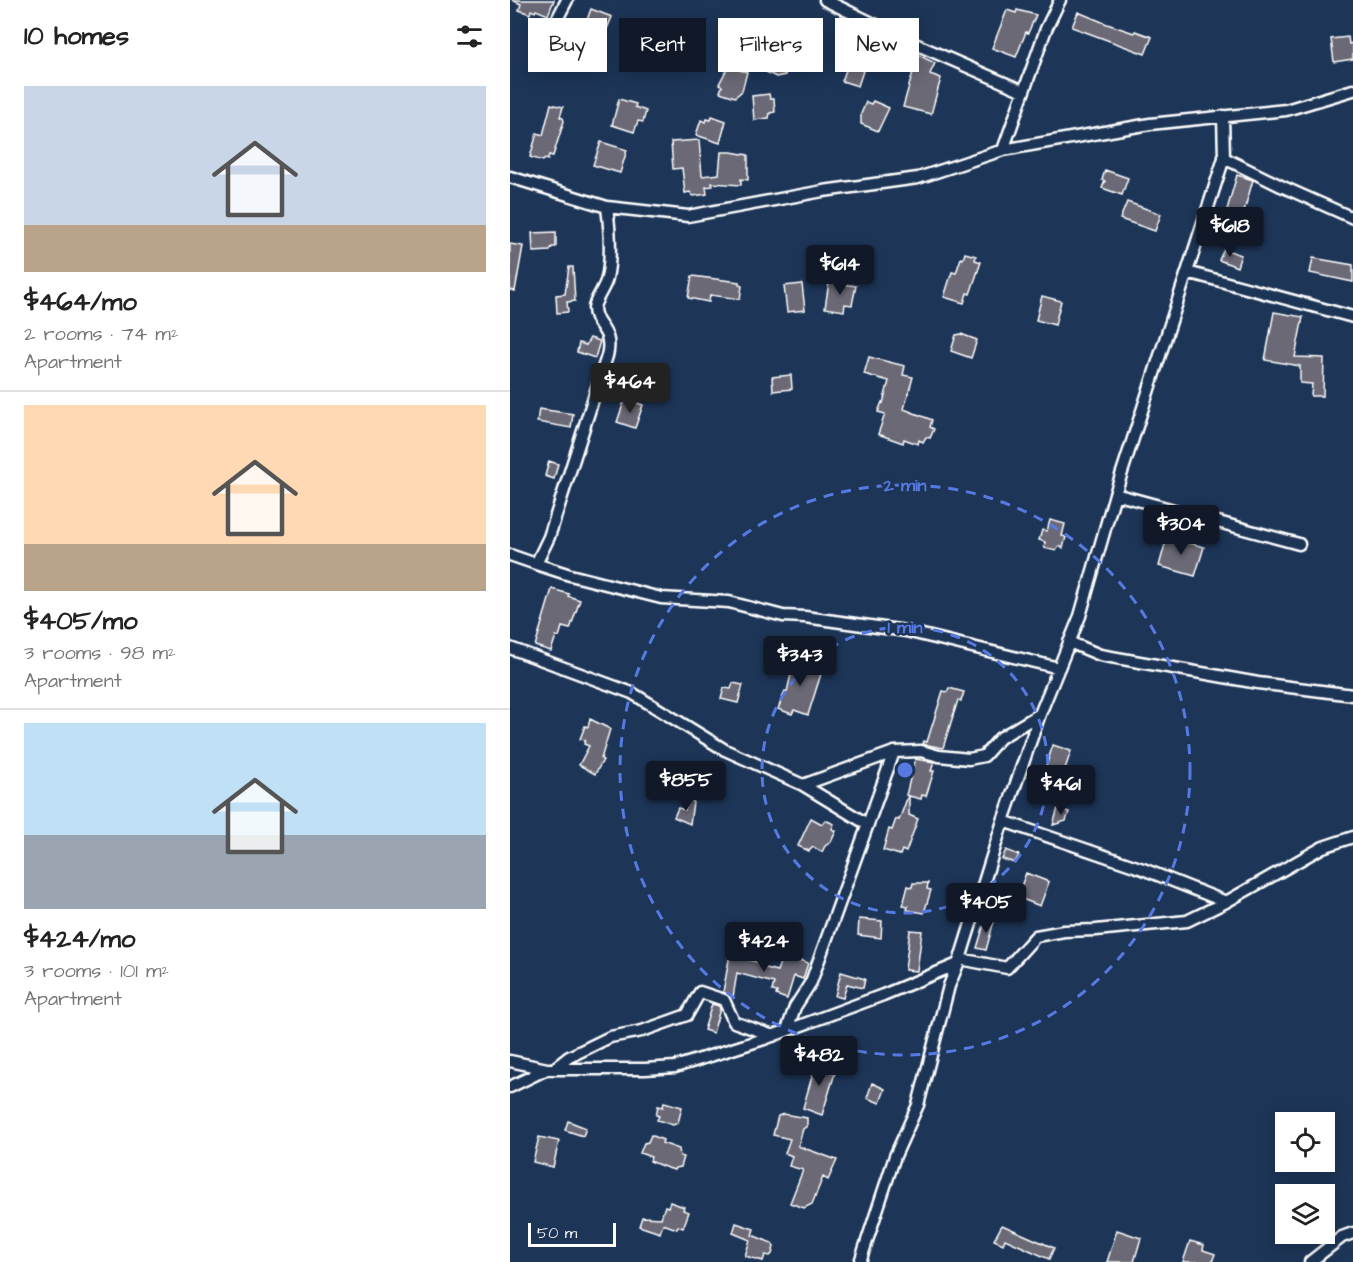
<!DOCTYPE html>
<meta charset="utf-8">
<style>
body{margin:0;font-family:"Architects Daughter",sans-serif;background:#f2f2f2;color:#222;height:100vh;display:flex;flex-direction:column;font-size:22px;white-space:nowrap}
*{box-sizing:border-box;margin:0}
p{font-size:20px;color:#767676}
.icon{flex:none;width:33px;height:33px;fill:none;stroke:currentColor;stroke-width:2;stroke-linecap:round;stroke-linejoin:round}
.map{position:relative;flex:1;overflow:hidden}
.side{display:flex;flex-direction:column;background:#fff;width:510px}
.side>*{flex:none}
.guide{position:absolute;left:18px;top:18px;width:570px;height:54px;display:flex;gap:12px}
.controls{position:absolute;left:765px;top:1112px;display:grid;gap:12px}
.controls a{display:grid;place-items:center;width:60px;height:60px;border-radius:0px;background:#fff;box-shadow:0 3px 15px #0003;font-size:30px}
.scale{position:absolute;left:18px;bottom:15px;width:88px;box-sizing:border-box;padding-left:6px;border:3px solid #fff;border-top:0;font-size:16px;line-height:21px;white-space:nowrap;color:#fff;-webkit-text-stroke:4px #1d3557;paint-order:stroke}
.price{position:absolute;translate:-50% -51px;padding:0 14px;border-radius:6px;background:#111827;color:#fff;font-size:20px;line-height:39px;filter:drop-shadow(0 2px 3px #0008)}
.price::after{content:'';position:absolute;left:50%;top:36px;width:18px;height:14px;margin-left:-9px;background:inherit;clip-path:polygon(0 0,100% 0,50% 100%)}
.price.on{background:#222;color:#fff}
ul{padding:0;list-style:none}
li{display:grid;align-content:center;gap:12px;height:318px;padding:0 24px}
li+li{border-top:2px solid #e0e0e0}
li span{display:grid;place-items:center;height:186px;border-radius:0px;color:#555}
li>.icon{margin-inline-start:auto}
span .icon{width:108px;height:108px;fill:#fffc;stroke-width:1}
li b{font-size:26px}
h2{display:flex;justify-content:space-between;align-items:center;height:72px;padding:0 24px;font-size:26px}
.chip{padding:0 21px;border-radius:0px;background:#fff;box-shadow:0 3px 15px #0003;font-size:21px;line-height:54px}
.chip.on{background:#111827;color:#fff}
main{display:flex;flex:1;min-height:0}
.map>svg:first-child{display:block}
</style>
<main>
<section class="side">
<h2>10 homes<svg class="icon" aria-label="filters" viewBox="0 0 24 24"><path d="M4 7h16M4 17h16"/><circle cx="9" cy="7" r="2"/><circle cx="15" cy="17" r="2"/></svg></h2>
<ul>
<li><span style="background:linear-gradient(#c9d6e8 75%,#b9a48a 0)"><svg class="icon" aria-label="home" viewBox="0 0 24 24"><path d="M3 11l9-7 9 7M6 9v11h12V9"/></svg></span><div><b>$464/mo</b><p>2 rooms · 74 m²</p><p>Apartment</p></div></li>
<li><span style="background:linear-gradient(#ffd9b3 75%,#b9a48a 0)"><svg class="icon" aria-label="home" viewBox="0 0 24 24"><path d="M3 11l9-7 9 7M6 9v11h12V9"/></svg></span><div><b>$405/mo</b><p>3 rooms · 98 m²</p><p>Apartment</p></div></li>
<li><span style="background:linear-gradient(#bfe0f5 60%,#9aa5b1 0)"><svg class="icon" aria-label="home" viewBox="0 0 24 24"><path d="M3 11l9-7 9 7M6 9v11h12V9"/></svg></span><div><b>$424/mo</b><p>3 rooms · 101 m²</p><p>Apartment</p></div></li>
</ul>
</section>
<div class="map">
<svg width="843" height="1262" viewBox="0 0 843 1262">
<rect width="100%" height="100%" fill="#1d3557"/>
<filter id="ink" filterUnits="userSpaceOnUse"><feTurbulence type="fractalNoise" baseFrequency=".0167" numOctaves="2"/><feDisplacementMap in="SourceGraphic" scale="12" xChannelSelector="R" yChannelSelector="G"/><feConvolveMatrix kernelMatrix="1 2 1 2 8 2 1 2 1" color-interpolation-filters="sRGB"/></filter>
<g filter="url(#ink)">
<path fill="#6b6975" stroke="#fff" stroke-width="1.5" d="M2,0H44L38,15L26,10L25,12L21,10L20,14L9,10L11,4Z
M81,9L102,17L94,36L74,28Z
M497,10L506,13L507,10L526,15L518,33L516,32L506,57L482,48Z
M568,12L597,24L624,33L625,31L642,37L635,54L562,27Z
M266,23L297,37L298,35L308,38L302,53L286,47L275,75L266,77L250,69L256,57L252,56Z
M59,26L77,35L65,57L48,48Z
M838,37L839,44L843,43V59L824,62L821,39Z
M404,53L425,63L420,74L431,78L421,114L393,107L405,65L400,63Z
M342,57L356,62L348,86L332,81L340,59L342,60Z
M218,67L237,72L232,91L225,97L210,92L212,86L209,84Z
M259,94L260,99H264L265,112L260,113L259,118L244,120L242,96Z
M109,99L126,104L125,107L136,111L133,122L128,121L124,132L102,125Z
M363,101L379,108L368,131L351,124V114L356,102L361,104Z
M41,104L53,107L50,117L53,118L54,121L43,156L39,155L38,160L35,159L33,161L20,157L27,133L33,135Z
M202,116L216,121L210,143L186,135L191,120L196,122L197,119L201,120Z
M189,140L192,176L209,174L211,152H221L238,155V180L231,179V185L202,183L203,186L196,187L197,194L183,196L180,192L175,193L172,168L163,169L161,142Z
M91,142L117,150L110,173L83,165Z
M595,170L618,178L612,195L592,188L595,181L592,180Z
M727,175L743,180L732,218L716,213Z
M617,202L651,214L645,231L610,219Z
M46,232V247H42L40,251L23,252L22,233Z
M0,244L13,246L5,291L0,290Z
M714,249L731,255L727,267L709,260Z
M455,253L466,256L465,260L471,262L460,294L457,293L454,303L434,297L442,272L446,273L451,258L453,259Z
M803,258L843,265V282L800,273Z
M59,267H63L65,301L57,302L58,312L47,313L46,295L55,294Z
M182,276L229,282V285L232,286L230,299L200,295L199,302L178,298Z
M319,282L346,286L342,305L335,304L334,311L315,308Z
M292,284L295,310L277,312L274,286Z
M532,296L551,301L545,325L526,320Z
M764,312L793,317L785,357L814,358L813,396H801L802,384L790,383V366L755,360Z
M451,334L467,340L461,358L441,351L446,335Z
M80,338L90,341L85,358L67,352L69,343L76,345Z
M359,357L395,366L393,375L403,377L394,409L422,420L420,427L424,429L420,438L416,437L413,442L409,440L408,444L394,439L393,443L368,434L375,414L368,412L372,402L373,403L379,381L354,374Z
M281,375L282,389L263,391L262,377Z
M115,399L133,405L125,428L107,422Z
M29,409L63,414L61,428L27,422Z
M39,461L48,464L44,479L35,476Z
M540,520L555,524L552,536L556,537L553,548L549,546L546,551L534,548L535,542L529,540L532,530L537,531Z
M657,537L694,547L685,576L649,566Z
M42,589L59,594L58,596L70,600L60,629L52,627L49,637L46,636L41,651L25,646Z
M286,652L300,656L297,671L311,674L298,715L284,710L282,714L268,709L275,691L277,692Z
M223,683L233,685L228,703L211,699L214,688L221,689Z
M439,688L454,692L451,701L448,700L433,748L413,744L414,741L417,742L433,691L437,692Z
M80,719L100,729L91,759L93,760L85,774L69,765L79,746L74,744L75,740L70,739L75,726L78,727Z
M543,745L561,751L554,772L550,770L547,780L533,775Z
M405,759L424,762L421,771H424L416,796L412,795L411,799L399,796V815L408,819L396,852L392,850L390,855L373,850L379,829L382,830L386,819L389,820L398,796L396,795Z
M181,794L184,795L180,824L164,817L168,808L175,810Z
M548,808L559,812L556,821L543,825Z
M301,818L312,824L315,820L324,824L322,829L326,831L321,842L315,846L312,852L303,847L299,851L288,846Z
M496,850L509,855L505,863L492,859Z
M516,873L539,882L530,906L507,897Z
M403,883H418L417,889L421,890L414,913L397,910L398,906L393,905L398,886L402,887Z
M476,918L484,921L476,950L467,948Z
M349,919L372,921L371,938L348,935Z
M400,930L412,931L407,971L395,970Z
M221,949L232,951L231,958L251,963L252,967L267,971L273,954L298,963L293,979L284,976L277,999L266,995L267,992L262,991L264,983L227,973L223,997L213,992Z
M331,972L355,979L353,988L337,984L333,998L325,996Z
M202,1004L209,1006L210,1009L203,1033L194,1030Z
M307,1059L323,1065L321,1072L325,1073L312,1115L293,1108Z
M362,1083L375,1089L370,1103L357,1098Z
M154,1102L172,1107L168,1123L163,1125L147,1120L149,1116L146,1115L148,1106L153,1107Z
M273,1114L297,1118V1126L293,1129L288,1146L327,1160L318,1180L313,1177L302,1204L294,1208L280,1203L293,1170L279,1166L282,1156L275,1153L280,1139L263,1135L268,1116Z
M58,1121L76,1128L73,1136L55,1130Z
M141,1135L153,1140L152,1143L169,1149L170,1156L174,1157L171,1167L165,1168L164,1170L152,1166L140,1161L141,1157L130,1153L134,1143L138,1142Z
M29,1137L49,1141L43,1167L23,1162Z
M160,1202L174,1207L173,1210L179,1212L173,1228L168,1226L167,1229L153,1224L150,1233L129,1226L132,1217L151,1218L155,1206L158,1207Z
M226,1223L244,1229L242,1235L262,1243L264,1247L262,1254L260,1256L255,1255L253,1261L235,1256L240,1240L223,1233Z
M492,1225L544,1248L539,1259L495,1239L493,1244L484,1240Z
M607,1230L631,1238L624,1262H597Z
M680,1241L694,1245L693,1250L705,1254L702,1262H673Z"/>
<g fill="none" stroke-linecap="round" stroke-linejoin="round">
<g stroke="#fff" stroke-width="15">
<path id="minor" d="M315,0L403,43L513,91
M39,35L57,0
M493,150L536,29L550,0
M714,158L771,186L843,218
M0,177L97,207L178,216L313,191L408,178L493,150L640,124L776,110L843,90
M677,272L843,317
M605,494L789,544
M0,555L26,564L39,537L97,356C104,329 84,327 84,308C85,299 95,288 97,278C102,255 100,230 97,207
M26,564L60,575L151,598L219,602L273,616L295,617L396,631L549,668
M559,642L590,655L748,683L843,695
M0,648L122,693L215,750L293,785L357,824
M293,785L384,752L411,751L429,756L459,759L474,756L490,738L530,714
M493,821L633,869L716,902
M450,959L497,968L526,936L554,931L586,930L677,921L716,902L813,847L843,837
M277,1030L285,1007L301,982L384,752
M0,1061L37,1069
M45,1068L59,1057L100,1037L132,1031L177,1015L190,992L214,1000L224,1022L263,1036
M0,1087L37,1069H135L165,1067L254,1039L373,995L448,964
M350,1262L385,1156L408,1105L439,986L450,959L493,821L530,714L570,616L605,494L714,158L713,116
M800,1262L832,1237L843,1233"/>
</g>
<use href="#minor" stroke="#1d3557" stroke-width="10"/>
</g>
</g>
<g fill="none" stroke="#567ae2" stroke-width="3" stroke-dasharray="10 8">
<circle cx="395" cy="770" r="143"/>
<circle cx="395" cy="770" r="285"/>
</g>
<circle cx="395" cy="770" r="9" fill="#567ae2" stroke="#1d3557" stroke-width="3"/>
<g font-size="18" text-anchor="middle" font-weight="bold" fill="#567ae2" stroke="#1d3557" stroke-width="5" stroke-linejoin="round" paint-order="stroke">
<text x="395" y="491">2 min</text>
<text x="395" y="633">1 min</text>
</g>
</svg>
<div class="controls">
<a><svg class="icon" aria-label="locate" viewBox="0 0 24 24"><circle cx="12" cy="12" r="6"/><path d="M12 2v4M12 18v4M2 12h4M18 12h4"/></svg></a>
<a><svg class="icon" aria-label="layers" viewBox="0 0 24 24"><path d="M12 4l9 5-9 5-9-5zM3 14l9 5 9-5"/></svg></a>
</div>
<div class="scale">50 m</div>
<b class="price" style="left:720px;top:258px">$618</b>
<b class="price" style="left:330px;top:296px">$614</b>
<b class="price on" style="left:120px;top:414px">$464</b>
<b class="price" style="left:671px;top:556px">$304</b>
<b class="price" style="left:290px;top:687px">$343</b>
<b class="price" style="left:176px;top:812px">$855</b>
<b class="price" style="left:551px;top:816px">$461</b>
<b class="price" style="left:476px;top:934px">$405</b>
<b class="price" style="left:254px;top:973px">$424</b>
<b class="price" style="left:309px;top:1087px">$482</b>
<div class="guide">
<a class="chip">Buy</a>
<a class="chip on">Rent</a>
<a class="chip">Filters</a>
<a class="chip">New</a>
</div>
</div>
</main>
